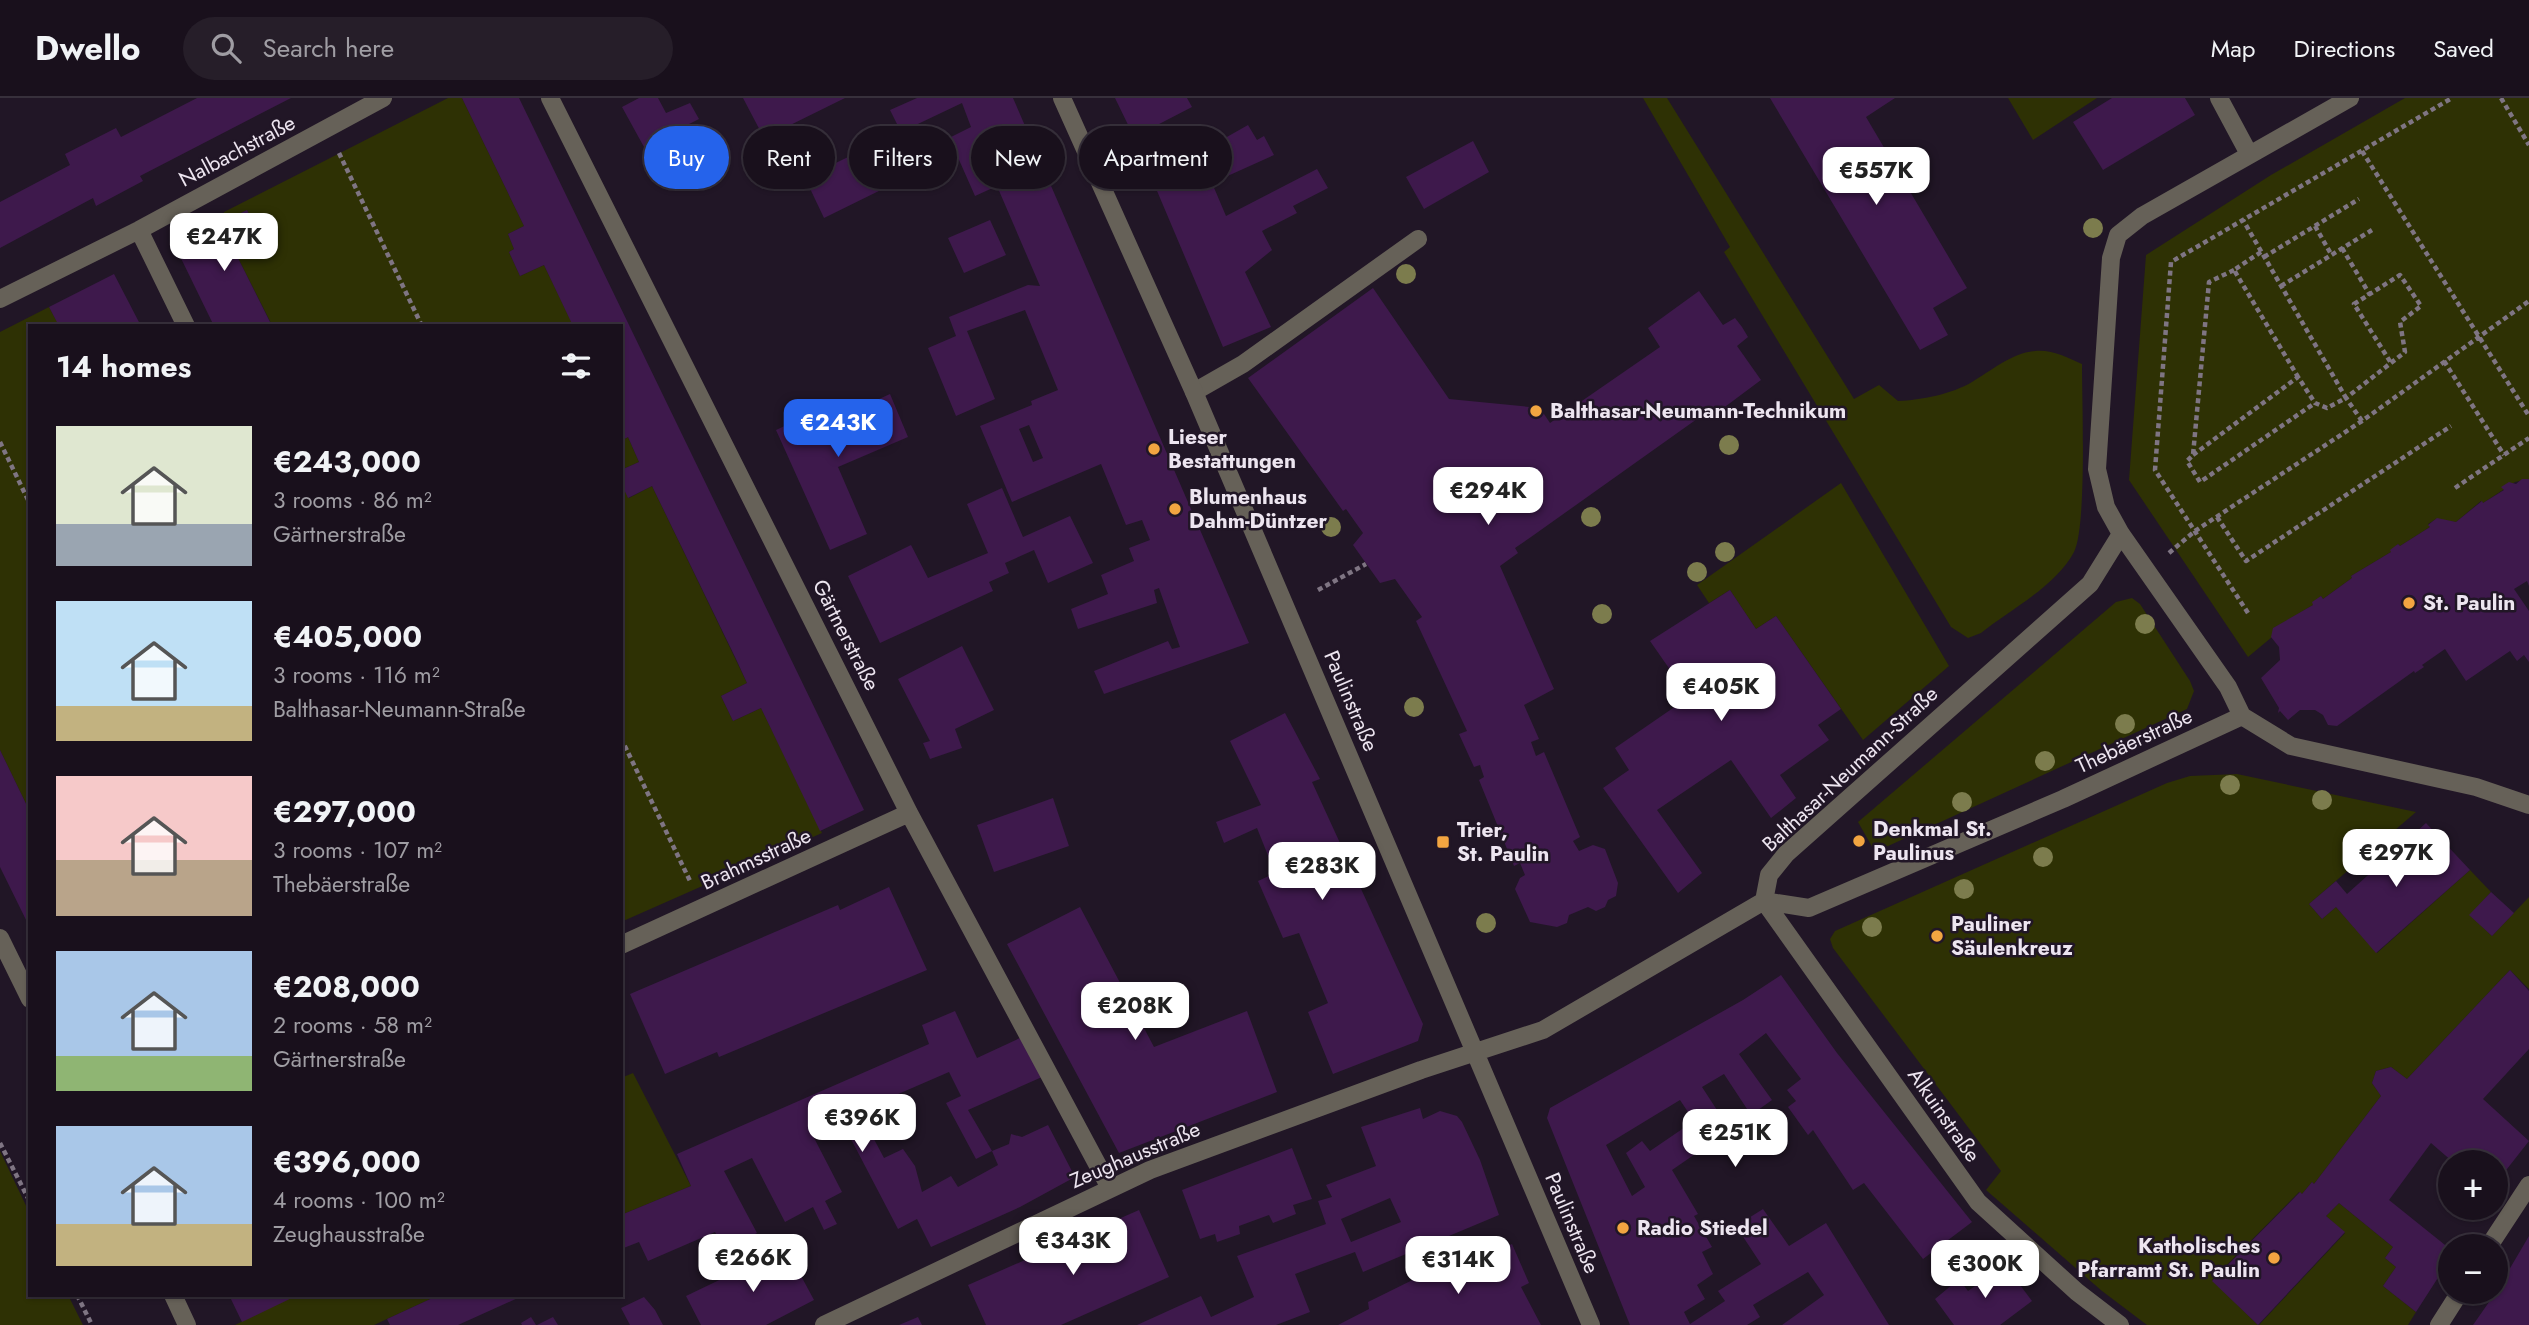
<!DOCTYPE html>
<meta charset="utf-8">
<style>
body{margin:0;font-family:Jost,sans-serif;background:#261e29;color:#f1f3f6;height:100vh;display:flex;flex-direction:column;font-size:26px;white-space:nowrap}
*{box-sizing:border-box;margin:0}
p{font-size:23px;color:#9f9da3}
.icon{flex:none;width:38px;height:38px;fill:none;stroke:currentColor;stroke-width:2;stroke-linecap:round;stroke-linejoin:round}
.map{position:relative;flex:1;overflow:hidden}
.panel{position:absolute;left:28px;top:226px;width:595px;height:973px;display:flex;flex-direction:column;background:#19101c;border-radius:0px;box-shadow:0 2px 5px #0004,0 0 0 2px #37303b}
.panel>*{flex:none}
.guide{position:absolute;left:644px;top:28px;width:665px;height:63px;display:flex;gap:14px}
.controls{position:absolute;left:2438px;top:1052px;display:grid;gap:14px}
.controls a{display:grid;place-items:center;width:70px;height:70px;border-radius:50%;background:#19101c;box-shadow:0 2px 5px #0004,0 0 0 2px #37303b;font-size:35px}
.price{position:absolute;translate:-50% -60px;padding:0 16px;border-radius:14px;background:#fff;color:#222;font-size:23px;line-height:46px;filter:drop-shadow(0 2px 4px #0008)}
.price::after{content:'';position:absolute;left:50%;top:42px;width:21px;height:16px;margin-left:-10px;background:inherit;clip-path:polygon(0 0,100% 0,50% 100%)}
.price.selected{background:#2563eb;color:#fff}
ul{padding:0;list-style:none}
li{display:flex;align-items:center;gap:21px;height:175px;padding:0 28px}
li span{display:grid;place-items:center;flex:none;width:196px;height:140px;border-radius:0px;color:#555}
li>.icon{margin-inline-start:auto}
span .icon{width:84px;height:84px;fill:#fffc;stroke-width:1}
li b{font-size:30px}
h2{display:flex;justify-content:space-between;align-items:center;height:84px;padding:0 28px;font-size:30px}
.chip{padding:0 24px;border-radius:32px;background:#19101c;box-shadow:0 2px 5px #0004,0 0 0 2px #37303b;font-size:24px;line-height:63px}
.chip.selected{background:#2563eb;color:#fff}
header{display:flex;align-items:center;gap:42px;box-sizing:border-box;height:98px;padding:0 35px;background:#19101c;border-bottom:2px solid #37303b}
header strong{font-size:33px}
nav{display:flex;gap:38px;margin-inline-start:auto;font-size:24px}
.search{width:490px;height:63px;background:#261e29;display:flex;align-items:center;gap:18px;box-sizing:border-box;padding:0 24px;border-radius:38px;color:#9f9da3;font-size:26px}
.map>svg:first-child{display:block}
</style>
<header>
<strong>Dwello</strong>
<div class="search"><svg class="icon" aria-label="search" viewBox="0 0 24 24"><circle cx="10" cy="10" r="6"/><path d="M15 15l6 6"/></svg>Search here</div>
<nav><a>Map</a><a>Directions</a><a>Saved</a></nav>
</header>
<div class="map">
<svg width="2529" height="1227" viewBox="0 0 2529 1227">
<rect width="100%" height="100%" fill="#211626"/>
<path fill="#2e3104" d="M448,0H462L524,128L508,136L514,151L509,154L520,178L544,167L573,227H272L233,150L259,137L247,112L222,125L224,114Z
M1643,0H1667L1854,301L1879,287L1898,303C1921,302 1952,296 1972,284C1991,273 2012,255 2035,253C2051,251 2069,260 2082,266C2082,301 2087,429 2074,454C2056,488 2010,512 1981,535L1968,540L1951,529L1724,154L1730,149Z
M2008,0H2097L2033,42Z
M2405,0H2529V381L2515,384L2483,405L2481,403L2456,424L2436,421L2428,426L2430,429L2400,448L2398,446L2391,454L2351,478L2352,480L2323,501L2321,498L2313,507L2274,530L2272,539L2248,559L2129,382L2146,157L2271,77Z
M49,209L59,227L30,228V714L0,652V234Z
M628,339L639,364L621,372V343Z
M621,385L629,400L652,388L747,585L721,598L733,623L761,610L822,735L621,824Z
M1841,385L1949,568L1863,642L1776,518L1756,531L1730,492L1709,505L1697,487Z
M2132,500L2140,506L2190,583L2194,593L2187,611L1875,754L1858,724L2116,504Z
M2237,676L2416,714L2309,806L2322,821L2336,809L2377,855L2470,772L2491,794L2470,817L2492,838L2529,799V891L2510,872L2407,981L2391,969L2376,973L2372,985L2381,998L2314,1086L2312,1084L2302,1096L2299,1094L2212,1182L2258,1227H2147L2102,1193L1986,1092L2001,1073L1833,850L1830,841L1835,833L2167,685L2190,678Z
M633,975L691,1088L621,1117V980Z
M0,1053L30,1116V1197H68L83,1227H0Z
M2339,1105L2393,1149L2385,1160L2396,1169L2383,1188L2416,1214L2408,1227H2259L2345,1135L2326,1118Z
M295,1197H439L374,1227H235Z"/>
<path fill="#3e194c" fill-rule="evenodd" d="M197,0H291L140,78L143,83L96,108L93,100L0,150V104L70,67L65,56L116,30L121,39Z
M462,0H519L864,712L820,733L761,610L733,623L721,598L747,585L736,561L652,388L628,400L621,385V372L639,364L628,339L621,343V228H573L544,167L520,178L509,154L514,151L508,136L524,128Z
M639,0H658L666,15L690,5L699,21L644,49L622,9Z
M743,0H845L764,40Z
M917,0H1013L1249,545L1104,596L1094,573L1168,543L1172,551L1180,549L1159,490L1154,492L1157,505L1078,531L1071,511L1108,496L1101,477L1134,463L1129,450L1150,442L1142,422L1126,427L1101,366L1012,404L980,328L1032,307L1031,303L1058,292L1025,212L967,233L995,301L956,318L928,250L956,238L949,219L1028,187L1040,188L997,88L975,98L956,55L824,120L805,80L887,40L899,65L971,29L962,5L901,34L890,12ZM1029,327L1043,360L1033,364L1019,331Z
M1115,0H1187L1192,9L1134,39Z
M1770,0H1895L1866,19L1967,190L1933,210L1948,237L1920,252Z
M2112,0H2185L2195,17L2103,72L2073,24Z
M1248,27L1257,42L1264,38L1274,57L1212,85L1226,118L1317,71L1328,90L1293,108L1297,115L1262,133L1272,152L1245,174L1271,229L1223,249L1141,55L1187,30L1206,69L1225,58L1218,44Z
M1473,43L1489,74L1424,111L1406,79Z
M247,112L260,137L233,150L272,228H214L175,148Z
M990,122L1006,157L964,175L948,140Z
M114,176L141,228H59L49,209Z
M1373,190L1449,301L1540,310L1550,325L1660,249L1648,230L1699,193L1723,227L1735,220L1742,229L1748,239L1737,248L1761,282L1710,320L1704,316L1531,439L1515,450L1518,455L1500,468L1554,591L1524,607L1539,641L1531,644L1536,658L1544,654L1580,739L1573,743L1579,753L1593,747L1605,751L1618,785L1616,798L1608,802L1605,809L1596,813L1588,809L1569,817L1567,825L1557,829L1530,824L1515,791L1520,780L1525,777L1520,765L1514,768L1479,682L1484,679L1480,667L1474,669L1459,636L1467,633L1416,523L1422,519L1395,481L1380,485L1353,447L1363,435L1346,411L1343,413L1248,280Z
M890,296L908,339L838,369L867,436L830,452L776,332L840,302L843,307L852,304L855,312Z
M2522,381H2529V488L2527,483L2514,491L2529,513V564L2524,557L2517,563L2510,553L2466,583L2445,551L2422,567L2424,569L2415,575L2414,573L2337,628L2328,627L2323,617L2315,612H2300L2288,622L2280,613L2278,615L2279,610L2261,580L2280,562L2279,549L2271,539L2273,530L2313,507L2312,504L2321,498L2323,501L2352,480L2351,478L2391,454L2390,452L2398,446L2400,448L2430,429L2428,427L2437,420L2456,424L2482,403L2483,405L2504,392L2501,389L2509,384L2516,386Z
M1002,390L1023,439L1070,418L1093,465L1048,485L1034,452L1005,465L1009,475L989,484L993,493L880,545L848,478L911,447L928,480L988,455L967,406Z
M1730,492L1756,531L1776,518L1841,611L1818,627L1829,642L1780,677L1796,700L1771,720L1731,662L1657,712L1702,775L1678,795L1603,690L1629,672L1615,650L1689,599L1650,543Z
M962,548L994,612L955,631L962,650L930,661L923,645L930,643L898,581Z
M1285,615L1320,681L1312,684L1423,926L1418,943L1333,976L1308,914L1328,905L1299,835L1283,840L1258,783L1275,775L1257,730L1224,745L1216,724L1261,707L1230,643Z
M0,652L30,714V830L0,769Z
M1053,700L1069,748L994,774L977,727Z
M2426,725L2470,772L2376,855L2336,809L2322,821L2309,806L2336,783L2347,796Z
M889,789L927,872L719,959L717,954L665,976L630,896L838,807L840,812Z
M2491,794L2514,815L2492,838L2469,817Z
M1080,809L1154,949L1247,913L1277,994L1119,1055L1007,846Z
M2510,872L2529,893V951L2483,1001L2529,1043L2496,1085V1064H2453L2431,1045L2389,1102L2450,1151V1161L2416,1214L2383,1188L2396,1169L2385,1160L2393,1149L2339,1105L2326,1118L2345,1134L2258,1227L2212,1183L2300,1094L2302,1096L2312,1084L2314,1086L2381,998L2372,985L2376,973L2391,969L2407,981Z
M1781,877L1837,955L1972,1124L1923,1161L1864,1085L1853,1092L1813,1032L1808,1037L1788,1009L1796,1003L1787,992L1801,981L1766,935L1739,956L1772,1002L1751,1017L1724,976L1702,989L1730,1032L1672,1072L1698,1116L1694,1118L1712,1149L1702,1154L1713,1176L1697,1187L1705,1201L1684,1214L1690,1226L1725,1203L1718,1193L1761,1166L1736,1128L1763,1111L1789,1148L1826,1125L1889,1227H1782L1824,1197L1808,1174L1753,1207L1760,1219L1747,1227H1630L1547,1020L1550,1010L1743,902ZM1680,1002L1694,1023L1650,1053L1642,1043L1626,1055L1645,1089L1632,1098L1606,1047Z
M955,913L977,960L1020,940L1042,979L968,1012L992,1053L976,1061L946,1005L961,998L949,974L859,1013L884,1060L903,1051L915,1068L922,1094L951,1078L958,1089L998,1067L992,1053L1009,1046L1011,1036L1022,1039L1048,1027L1075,1079L1020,1109L931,1149L917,1121L898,1131L841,1022L811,1034L842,1094L825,1103L837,1126L824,1132L813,1109L785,1124L752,1060L724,1073L757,1135L725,1152L715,1134L648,1163L639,1144L621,1151V1117L691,1088L677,1056L929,946L922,927Z
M1420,1010L1423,1021L1440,1013L1457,1018L1462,1024L1480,1062L1499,1117L1363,1174L1355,1154L1295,1176L1310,1214L1276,1227H1137L1201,1198L1211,1219L1254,1199L1237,1158L1326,1126L1318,1103L1332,1099L1326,1087L1376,1068L1361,1029ZM1390,1100L1401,1124L1351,1144L1341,1121Z
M1292,1050L1312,1101L1293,1107L1296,1116L1273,1125L1269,1117L1239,1128L1240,1136L1217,1144L1215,1136L1200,1141L1182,1092Z
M1139,1112L1169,1179L1061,1227H986L968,1187Z
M2529,1138V1227H2473L2496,1194Z
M1512,1146L1529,1185L1521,1189L1541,1227H1338L1369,1211L1368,1204L1457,1160L1463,1170Z
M786,1150L814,1202L766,1227H701L686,1198Z
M2005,1167L2032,1203L2000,1227H1954L1935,1201L1959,1181L1968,1193Z
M229,1197H298L242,1224Z
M439,1197H519L520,1199L458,1227H390L387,1221Z
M644,1199L655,1212L663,1227H630L621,1210Z
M531,1219L536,1227H522L521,1225Z
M553,1219L558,1227H537Z
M918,1219L922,1227H899Z"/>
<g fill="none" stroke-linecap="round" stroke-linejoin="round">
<path stroke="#7f7583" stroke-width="4.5" stroke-dasharray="5 3.5" stroke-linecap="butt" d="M2501,0L2529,47
M2362,53L2529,318
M339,55L422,228
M2315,128L2331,156
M2342,150L2370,197
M2261,154L2234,172L2298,279
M2264,159L2359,101
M2234,172L2209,184L2193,357L2187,363L2200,384L2315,305
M2281,188L2372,132
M2444,263L2504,357
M2362,323L2346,300L2405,254L2400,224L2421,208L2400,177L2354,206L2391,265
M0,344L30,406
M2193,357L2298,279L2315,305L2327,310L2346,300L2243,122
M2455,390L2529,340
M2217,419L2246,463L2451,328
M2169,455L2195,433L2362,323L2529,203
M1318,492L1366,466
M2248,515L2155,372L2171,164L2452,0
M621,640L691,785
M0,1045L30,1104
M77,1197L92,1227"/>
<path stroke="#666158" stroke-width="18" d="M1194,294L1243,266L1418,141"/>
<path stroke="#666158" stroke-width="18" d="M550,0L909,715L1110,1090
M1062,0L1194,294L1591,1227
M2219,0L2249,56
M139,132L186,228
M0,201L139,132L383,0
M2242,618L2228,589L2121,436L2106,409L2097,371L2111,160L2118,137L2142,118L2350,0
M2242,618L2291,648L2476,689L2529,707
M1764,803L1978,1104L2077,1194L2120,1227
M1764,803L1809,810L2063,701L2242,618
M0,840L30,901
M621,847L909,715
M2489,1148L2529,1087
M173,1197L187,1227
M824,1227L1150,1072L1421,972L1543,932L1764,803L1769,777L1786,756L2090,486L2121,436
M2439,1227L2460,1194"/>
</g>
<g fill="#7c7c4d">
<circle cx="2093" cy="130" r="10"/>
<circle cx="1406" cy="176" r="10"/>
<circle cx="1729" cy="347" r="10"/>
<circle cx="1591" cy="419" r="10"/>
<circle cx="1331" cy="429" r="10"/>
<circle cx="1725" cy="454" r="10"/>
<circle cx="1697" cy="474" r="10"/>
<circle cx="1602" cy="516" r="10"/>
<circle cx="2145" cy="526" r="10"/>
<circle cx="1414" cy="609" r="10"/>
<circle cx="2125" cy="626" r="10"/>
<circle cx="2045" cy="663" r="10"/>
<circle cx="2230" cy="687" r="10"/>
<circle cx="2322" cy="702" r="10"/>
<circle cx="1962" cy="704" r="10"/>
<circle cx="2043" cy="759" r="10"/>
<circle cx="1964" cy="791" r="10"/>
<circle cx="1486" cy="825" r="10"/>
<circle cx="1872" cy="829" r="10"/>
</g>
<g fill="#f2a541" stroke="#211626" stroke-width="2.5">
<circle cx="1536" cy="313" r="7"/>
<circle cx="1154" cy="351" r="7"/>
<circle cx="1175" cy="411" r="7"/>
<circle cx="2409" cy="505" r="7"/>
<circle cx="1859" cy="743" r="7"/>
<rect x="1436" y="737" width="14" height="14" rx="3.5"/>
<circle cx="1937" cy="838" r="7"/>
<circle cx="1623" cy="1130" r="7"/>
<circle cx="2274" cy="1160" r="7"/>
</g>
<g text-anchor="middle" stroke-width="5" stroke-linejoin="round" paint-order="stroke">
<g font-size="21" fill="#ede5f0" stroke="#211626">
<text transform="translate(237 53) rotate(-28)" y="7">Nalbachstraße</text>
<text transform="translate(846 537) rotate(63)" y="7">Gärtnerstraße</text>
<text transform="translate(1351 603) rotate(67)" y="7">Paulinstraße</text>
<text transform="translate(2134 643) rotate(-25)" y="7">Thebäerstraße</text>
<text transform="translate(1850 671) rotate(-43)" y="7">Balthasar-Neumann-Straße</text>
<text transform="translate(756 761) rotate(-25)" y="7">Brahmsstraße</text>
<text transform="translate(1944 1017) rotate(55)" y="7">Alkuinstraße</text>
<text transform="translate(1135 1057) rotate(-23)" y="7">Zeughausstraße</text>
<text transform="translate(1572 1125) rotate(67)" y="7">Paulinstraße</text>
</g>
<g font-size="21" font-weight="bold" fill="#ede5f0" stroke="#211626" text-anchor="start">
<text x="1550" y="320">Balthasar-Neumann-Technikum</text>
<text x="1168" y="346">Lieser<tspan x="1168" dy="24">Bestattungen</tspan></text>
<text x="1189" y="406">Blumenhaus<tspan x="1189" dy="24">Dahm-Düntzer</tspan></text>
<text x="2423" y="512">St. Paulin</text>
<text x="1873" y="738">Denkmal St.<tspan x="1873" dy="24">Paulinus</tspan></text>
<text x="1457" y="739">Trier,<tspan x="1457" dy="24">St. Paulin</tspan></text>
<text x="1951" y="833">Pauliner<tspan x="1951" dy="24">Säulenkreuz</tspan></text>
<text x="1637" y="1137">Radio Stiedel</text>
<text x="2260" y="1155" text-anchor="end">Katholisches<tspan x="2260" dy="24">Pfarramt St. Paulin</tspan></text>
</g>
</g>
</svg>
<div class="controls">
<a>+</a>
<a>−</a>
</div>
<b class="price" style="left:1876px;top:109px">€557K</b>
<b class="price" style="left:224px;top:175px">€247K</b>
<b class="price selected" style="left:838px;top:361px">€243K</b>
<b class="price" style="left:1488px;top:429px">€294K</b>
<b class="price" style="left:1721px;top:625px">€405K</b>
<b class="price" style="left:2396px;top:791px">€297K</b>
<b class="price" style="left:1322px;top:804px">€283K</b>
<b class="price" style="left:1135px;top:944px">€208K</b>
<b class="price" style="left:862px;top:1056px">€396K</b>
<b class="price" style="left:1735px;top:1071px">€251K</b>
<b class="price" style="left:1073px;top:1179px">€343K</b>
<b class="price" style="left:753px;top:1196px">€266K</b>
<b class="price" style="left:1458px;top:1198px">€314K</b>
<b class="price" style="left:1985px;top:1202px">€300K</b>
<div class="guide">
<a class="chip selected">Buy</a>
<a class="chip">Rent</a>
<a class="chip">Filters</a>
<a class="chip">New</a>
<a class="chip">Apartment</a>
</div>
<section class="panel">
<h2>14 homes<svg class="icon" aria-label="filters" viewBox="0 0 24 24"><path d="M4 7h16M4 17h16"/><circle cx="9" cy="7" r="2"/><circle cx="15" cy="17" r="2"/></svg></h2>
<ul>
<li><span style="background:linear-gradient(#dfe7d0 70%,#9aa5b1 0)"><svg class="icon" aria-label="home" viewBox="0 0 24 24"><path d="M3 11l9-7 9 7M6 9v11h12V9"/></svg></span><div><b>€243,000</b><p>3 rooms · 86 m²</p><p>Gärtnerstraße</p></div></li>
<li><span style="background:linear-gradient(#bfe0f5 75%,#c2b280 0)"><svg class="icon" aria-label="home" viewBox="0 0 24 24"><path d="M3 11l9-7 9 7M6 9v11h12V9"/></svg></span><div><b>€405,000</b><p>3 rooms · 116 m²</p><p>Balthasar-Neumann-Straße</p></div></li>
<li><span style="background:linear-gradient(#f6c9c9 60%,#b9a48a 0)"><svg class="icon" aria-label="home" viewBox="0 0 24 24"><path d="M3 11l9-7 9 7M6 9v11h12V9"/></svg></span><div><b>€297,000</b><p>3 rooms · 107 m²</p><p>Thebäerstraße</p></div></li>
<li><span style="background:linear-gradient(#a9c7e8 75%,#8fb573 0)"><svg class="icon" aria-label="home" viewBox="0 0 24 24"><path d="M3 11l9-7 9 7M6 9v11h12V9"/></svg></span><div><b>€208,000</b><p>2 rooms · 58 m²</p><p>Gärtnerstraße</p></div></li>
<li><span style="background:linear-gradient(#a9c7e8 70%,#c2b280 0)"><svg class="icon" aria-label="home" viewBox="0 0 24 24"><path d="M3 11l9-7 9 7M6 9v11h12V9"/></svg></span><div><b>€396,000</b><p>4 rooms · 100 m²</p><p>Zeughausstraße</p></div></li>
</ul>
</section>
</div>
